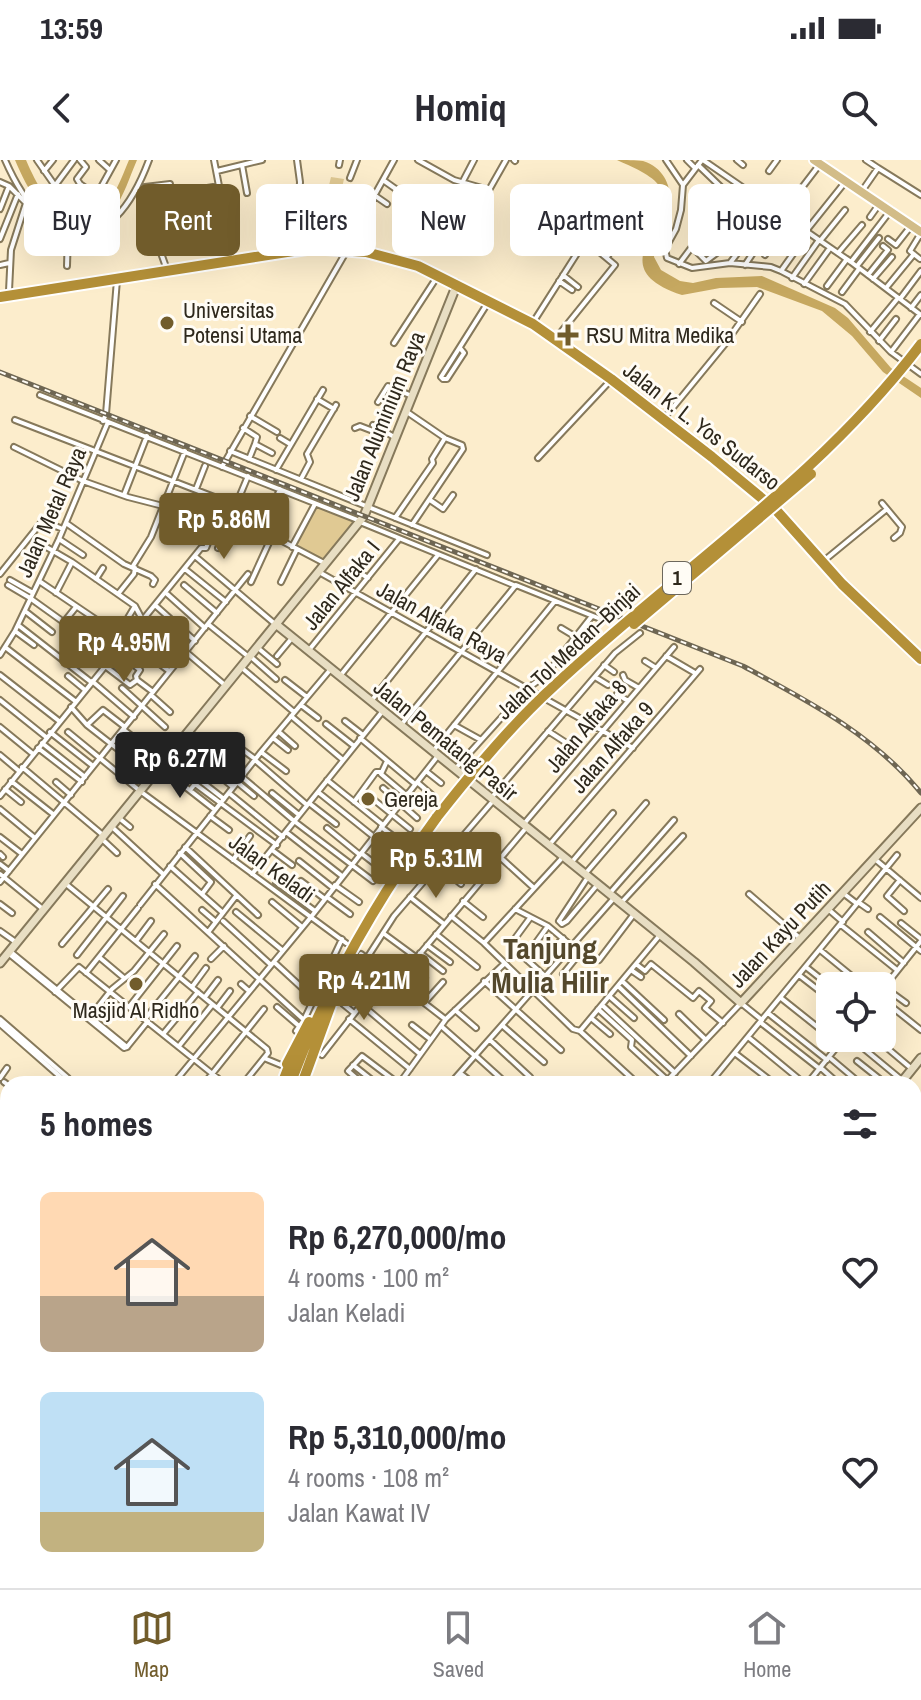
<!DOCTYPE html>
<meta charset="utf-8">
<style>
body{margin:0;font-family:"Archivo Narrow",sans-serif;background:#f7f7f7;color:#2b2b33;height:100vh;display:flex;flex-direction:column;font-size:30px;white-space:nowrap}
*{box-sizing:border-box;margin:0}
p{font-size:26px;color:#7c7c81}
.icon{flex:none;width:44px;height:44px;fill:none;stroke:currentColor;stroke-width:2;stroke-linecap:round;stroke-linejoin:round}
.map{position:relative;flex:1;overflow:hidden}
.details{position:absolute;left:0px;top:916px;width:922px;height:512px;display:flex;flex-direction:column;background:#fff;border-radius:24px 24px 0 0;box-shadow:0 8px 32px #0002}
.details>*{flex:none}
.guide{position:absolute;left:24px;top:24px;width:874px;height:72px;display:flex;gap:16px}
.buttons{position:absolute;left:816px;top:812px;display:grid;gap:16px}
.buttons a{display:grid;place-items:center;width:80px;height:80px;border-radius:12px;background:#fff;box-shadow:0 8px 32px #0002;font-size:40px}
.price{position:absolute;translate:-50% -68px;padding:0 18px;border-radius:8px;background:#715c2b;color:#fff;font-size:26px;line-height:52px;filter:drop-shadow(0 2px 4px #0008)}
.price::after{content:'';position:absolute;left:50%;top:48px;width:24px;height:18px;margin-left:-12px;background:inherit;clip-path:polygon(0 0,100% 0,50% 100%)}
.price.active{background:#222;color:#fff}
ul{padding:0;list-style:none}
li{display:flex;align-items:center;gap:24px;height:200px;padding:0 40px}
li span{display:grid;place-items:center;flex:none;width:224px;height:160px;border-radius:12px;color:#555}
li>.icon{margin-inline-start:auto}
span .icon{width:96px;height:96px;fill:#fffc;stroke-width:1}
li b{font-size:34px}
h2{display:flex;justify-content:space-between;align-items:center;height:96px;padding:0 40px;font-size:34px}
.chip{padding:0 28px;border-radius:12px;background:#fff;box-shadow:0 8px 32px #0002;font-size:28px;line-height:72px}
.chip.active{background:#715c2b;color:#fff}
.status{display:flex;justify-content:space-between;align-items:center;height:56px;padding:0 40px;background:#fff;direction:ltr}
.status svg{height:22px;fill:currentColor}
header{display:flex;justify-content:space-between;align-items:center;height:104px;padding:0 40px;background:#fff;font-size:36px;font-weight:800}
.dock{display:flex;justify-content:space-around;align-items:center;height:112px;border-top:2px solid #e1e1e2;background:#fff;font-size:22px;color:#7c7c81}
.dock a{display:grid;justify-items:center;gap:4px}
.dock .active{color:#715c2b}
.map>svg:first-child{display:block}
</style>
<div class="status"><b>13:59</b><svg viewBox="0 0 49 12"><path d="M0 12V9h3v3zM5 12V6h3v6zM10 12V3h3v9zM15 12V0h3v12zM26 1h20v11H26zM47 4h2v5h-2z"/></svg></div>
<header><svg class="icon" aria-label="back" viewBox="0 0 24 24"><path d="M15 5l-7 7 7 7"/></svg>Homiq<svg class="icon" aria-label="search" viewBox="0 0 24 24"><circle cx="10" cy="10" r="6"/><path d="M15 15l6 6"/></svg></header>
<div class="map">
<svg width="921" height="1428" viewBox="0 0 921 1428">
<rect width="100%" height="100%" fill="#fcedcc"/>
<path fill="#e0c993" d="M331,17L344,19L341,32L367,47L347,84L320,83L321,69L312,68L316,53L322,54Z
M316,345L358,361L325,400L295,385Z"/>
<path fill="#c6a860" d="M15,0H26C37,26 65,82 101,50C115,38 122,16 129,0H137C130,16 124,36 113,51C106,60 98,65 87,67C49,73 28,30 15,0Z
M617,0C625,0 636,0 643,1C672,10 675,42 666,66C662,77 655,86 654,97L661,110L680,121L693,123L716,118L762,116L835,148L848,158L891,208L921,228V238L883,212L852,176L822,151L757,127L720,128L682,135C595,106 682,62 660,27C653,15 630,6 617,0Z"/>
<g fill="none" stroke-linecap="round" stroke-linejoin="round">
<path stroke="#c6a860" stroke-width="2" d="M39,1428L42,1420"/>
<g stroke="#86795b" stroke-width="8">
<path id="street" d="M5,0C47,96 111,102 149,0
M37,0L65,40L78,46L94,40L116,0
M99,0L110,10
M418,0L454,20L489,30L506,0
M514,0L515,1
M666,0L683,25
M687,0L695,8
M702,0L683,25L681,50L676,69L665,89L667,98L692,108L730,103L771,107L781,111L845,144L891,192L921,214
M703,0L851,102L921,155
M737,0L743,5
M866,0L878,8
M242,5L247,33
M339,5L340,0
M44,11L53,0
M217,11L262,0
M769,11L777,0
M350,18L357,0
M383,20L400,32
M0,22L9,26L26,43L11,90L9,131
M462,23L474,0
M80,24L77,19L86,7L80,0
M54,27L74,0
M145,27L170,24
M743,28L695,90L706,101L718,92L758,39
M138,29L166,107
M862,31L878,8L921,35
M374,35L387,44
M142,39L219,26L214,0
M68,41L80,24L97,36
M733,43L747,54
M0,49L9,26
M723,54L738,66
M781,55L820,4
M870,57L880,43
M714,67L728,78
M696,69L724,30L698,5
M806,71L846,21
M0,79L18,34
M888,79L896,85L911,66
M703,80L718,92
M820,81L845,50
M347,85L394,0
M296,87L300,22L297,0
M280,89L281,76
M783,91L799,67
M838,93L862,65
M765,95L788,60
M920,99L910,91L921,73
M851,102L891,50
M730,103L771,49
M679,104L706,68
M0,105L9,103
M745,105L779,54
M67,106L68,73
M857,106L879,78
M781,111L808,73
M563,115L578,127
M868,115L888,90L883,86
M792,118L819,80
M873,119L892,97
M559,121L572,130
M804,124L830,88
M827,126L847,99
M886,128L914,94
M842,132L859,109
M900,139L921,111
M714,143L742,162
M911,148L921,135
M534,161L597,62L620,77L607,97
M870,172L898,138
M557,177L615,105L585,80
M879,181L896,159
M394,183L437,117
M460,188L464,193L462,196L447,219H443L441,217L487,144
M891,192L920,154
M40,235L360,361
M317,239L334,249
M378,242L388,226L412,236
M407,252L445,278
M250,256L277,272
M666,256L725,184L760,134
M15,260L235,345
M103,261L106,254L117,120
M373,265L396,278
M243,268L257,277L255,284L272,293
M355,268L360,266L373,271L380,270
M280,278L290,284
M14,287L83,321L128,337L163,346L255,380L263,371L280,329
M230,291L487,395
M538,298L610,221
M249,299L255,284
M222,307L346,92
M276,310L323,230
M301,319L310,302L307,294L336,245
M196,329L205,306
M124,335L147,276
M430,340L443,349L453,335
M882,343L902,367L900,373L894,378
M186,355L189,343
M395,358L433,303L432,299L445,278L462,285L463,289L412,365
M360,362L516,426
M66,363L124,404L151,416L155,420L153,424
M50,364L63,369
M263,371L324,403
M59,379L83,395
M279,380L284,368
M36,381L72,402L135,446L143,461L182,497
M292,387L315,344
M218,388L248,316
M35,396L41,384
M196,397L275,464
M826,399L887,349
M133,406L151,377L185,291
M352,408L368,418
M185,409L226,442
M319,412L633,588
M0,414L44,359
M96,419L103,408
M10,420L33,433
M39,421L110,469
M251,422L272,376
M281,422L297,389
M8,425L30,438
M184,425L217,453
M56,433L72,402
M166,433L205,468
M118,434L134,414L135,408
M30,438L97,486
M155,445L195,481
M25,451L52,472
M64,462L76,447
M208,464L250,498
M18,465L91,522
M561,468L576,477
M15,471L34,485
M132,474L155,493L152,498L169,511
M84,476L77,485L104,507
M113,483L135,446
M5,487L75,541
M149,488L159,477
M258,488L277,504
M309,490L399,379
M117,491L140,510L136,516L137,520L153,532
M186,492L226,526
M0,495L15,471L59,379L108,262
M277,496L292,478
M666,496L695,513
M251,497L276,519
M645,501L656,508
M604,505L614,512
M105,506L130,525L137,520
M242,508L294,552
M0,515L59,561
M623,515L625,520L639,528
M68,516L85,530
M340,516L438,395
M595,517L608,525
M285,520L307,537
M92,521L134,557
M122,528L165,567
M617,534L628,541
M151,535L170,552
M0,540L46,577
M372,540L476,409
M301,545L318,558
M71,547L87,565L151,615
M291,556L343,600
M345,561L363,575
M326,564L354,586
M87,565L103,550L125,567
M401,565L516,425L598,458
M454,565L481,580
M0,567L33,594
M124,570L163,601
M548,571L565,582
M50,572L93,606
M68,572L140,631L346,783
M279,572L295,586
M189,573L244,614
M273,578L288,590
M360,578L415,624
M228,579L255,599
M181,582L201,598
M42,583L85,617
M38,588L82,622
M433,591L555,441
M261,592L286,611
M0,595L19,611
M169,596L224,639
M255,600L307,645
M387,601L381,614L406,635
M22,607L104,676
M160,607L215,650
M456,608L528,528L545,516L592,456
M211,609L233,627
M426,611L441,623
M242,617L294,661L373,721
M327,620L383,665
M11,621L53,654
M56,622L71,635
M237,622L254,636
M417,622L432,635
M383,628L417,658
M5,629L21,642
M190,630L195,624L277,685
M363,631L410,669
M318,632L374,677
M229,633L283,677
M272,633L299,655
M408,633L425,646
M0,636L201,388H206L215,366
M492,637L615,493L640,473
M354,642L376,612H381
M309,643L336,664
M0,649L35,678
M210,656L229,670
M119,658L130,667
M523,665L674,487
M112,667L163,714
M381,667L401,682
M327,668L360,695
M286,672L342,716
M0,677L22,694
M102,679L117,693
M372,679L388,691
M550,684L700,509
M454,686L488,713
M185,687L258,755
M272,690L292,705
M180,693L211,722L202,734
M361,693L383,710
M0,694L3,697
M501,698L534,728
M233,700L250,676
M876,700L921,738
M299,701L333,728
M571,703L613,653
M0,704L9,711
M438,705L461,724
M170,706L223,753
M0,714L44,750
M252,714L382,552
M585,714L646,643
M900,720L887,736L904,751
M301,721L325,739
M0,722L248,414
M276,722L315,751
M66,724L267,889L268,893L243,924
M155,724L304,860
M335,725L359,742
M610,733L674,660
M843,733L856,743
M749,734L801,779
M327,737L350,754
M410,737L444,764
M463,741L483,757
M272,742L302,767
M858,742L868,749
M621,743L683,676
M0,744L12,753
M140,745L261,592L330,510
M515,749L548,766L580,793L563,814
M828,749L843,762
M202,750L216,762
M236,752L282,790
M451,756L484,783L573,869L580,871L638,924
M880,757L921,791
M223,761L270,804
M559,761L562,764L567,761L598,724
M559,761L588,717
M901,763L921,779
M841,765L897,810
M0,771L17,783
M209,771L236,736
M868,772L904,803
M383,773L417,798
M436,774L477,807
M516,777L530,758
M136,781L151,761
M484,783L563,697
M62,784L108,729
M535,784L548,766
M427,785L450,802
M820,790L864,826
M517,791L545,816
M11,792L127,887
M8,793L124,888L127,887
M420,793L443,811
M361,794L445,859
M77,795L123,736
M547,796L563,778
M99,797L124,818
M367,798L394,756L493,641
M211,799L224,786
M599,800L634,754
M274,802L313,838
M636,804L645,811L651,804L693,838L699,831L711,841L705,848L723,863
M410,806L425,818
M806,807L830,826
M631,810L641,817
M86,813L138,748
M799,815L830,839
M179,816L195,796
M397,821L526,668
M484,821L561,890
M622,821L664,860
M241,824L249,831
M618,826L691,896
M192,827L206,808
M884,827L906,843
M882,830L921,781
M55,832L79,807L225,924
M609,836L634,858
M205,837L218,820
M781,838L830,877
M882,839L921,870
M425,842L443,822
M343,844L354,853
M361,844L420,894
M602,845L675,913
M129,847L177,786
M277,847L299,866
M217,848L230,831
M598,849L632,880L631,887L667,920
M455,850L476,868
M768,853L827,900
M679,854L706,880
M90,857L112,829L134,811L164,774
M591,858L610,874
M0,859L68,918V921
M145,859L179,817
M349,859L410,909
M760,862L820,909
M0,864L65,921H68
M412,865L430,879
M441,866L475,896
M503,866L544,902
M296,871L304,860L342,779
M580,871L660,775
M164,873L198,832
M748,877L805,924
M851,878L903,921
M490,880L530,917
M880,882L912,909
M179,886L212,845
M127,887L148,861
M736,894L775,924
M322,895L386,813
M475,895L507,924
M829,897L861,924
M264,898L281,905
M857,901L886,924
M353,905L377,924
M821,908L839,924
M460,913L474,924
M0,918L7,908
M4,922L8,925
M173,924L311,757L437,597
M204,924L264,849
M363,924L348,911L362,896L399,924
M399,924L446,859L504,804
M450,924L615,737
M664,924L741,843L762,860
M709,924L897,695
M807,924L844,878
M0,944L8,951
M914,952L921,958
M914,973L921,978
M0,979H8
M0,994L8,995
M0,1007L8,1014
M914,1011L921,1016
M0,1049L8,1057
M0,1101L8,1108
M0,1137L8,1127
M914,1196L921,1187
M914,1327L921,1334
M914,1400L921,1406
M914,1414L921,1405
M914,1417L921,1423
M27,1420L37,1428
M46,1420L56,1428
M167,1420L174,1426
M377,1420L389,1428
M427,1420L437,1428
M450,1420L448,1423L453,1428
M486,1420L497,1428
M513,1420L522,1428
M532,1420L542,1428
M763,1420L773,1428
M907,1422L916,1428
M826,1427L831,1420
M15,1428L22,1420
M171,1428L180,1420
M301,1428L308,1420
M748,1428L755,1420
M785,1428L792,1420
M902,1428L909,1420"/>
</g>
<g stroke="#86795b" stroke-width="11">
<path id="secondary" d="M277,465L694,802L741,843L921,648
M0,803L364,356L457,124
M900,924L921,898
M822,1420L827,1428
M500,1428L506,1420"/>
</g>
<g stroke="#fff" stroke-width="12">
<path id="primary" d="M814,0L921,72"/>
</g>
<g stroke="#fff" stroke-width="14">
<path id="highway" d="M0,137L313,88L366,92L418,106L533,164L611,219L712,297L776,350L842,424L921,499
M287,904L309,862
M282,924L291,901
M290,924C326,828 377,739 437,657
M302,924L333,839
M0,986H8
M0,1236L8,1232
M0,1244L8,1242
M0,1260L8,1259
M0,1277H8
M392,1420L404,1428
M408,1420L420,1428"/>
</g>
<use href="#street" stroke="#fff" stroke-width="4"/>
<use href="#secondary" stroke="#e8dec3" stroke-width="7"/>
<use href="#primary" stroke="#d2bc88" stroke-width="8"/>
<use href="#highway" stroke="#b49038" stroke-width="10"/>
<g stroke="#6e6653" stroke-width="5">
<path id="rail" d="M0,212L743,506C808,541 874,575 921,633"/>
</g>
<use href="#rail" stroke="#fffcf5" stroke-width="2" stroke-dasharray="6" stroke-linecap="butt"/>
<g stroke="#fff" stroke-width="14" stroke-linecap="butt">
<path id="highway-bridge" d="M634,464L811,314
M437,657C473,611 511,565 554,526C676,412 819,319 921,184"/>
</g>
<use href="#highway-bridge" stroke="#b49038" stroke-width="10"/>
</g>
<g fill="#715c2b" stroke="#fffcf5" stroke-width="3">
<circle cx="167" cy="163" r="8"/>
<path d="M564 163h8v8h8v8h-8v8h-8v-8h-8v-8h8z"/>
<circle cx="368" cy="639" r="8"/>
<circle cx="136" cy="824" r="8"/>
</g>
<g text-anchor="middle" stroke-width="6" stroke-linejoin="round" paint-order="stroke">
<rect fill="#fffcf5" stroke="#6d685d" stroke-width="2" x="663" y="402" width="28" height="32" rx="6"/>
<g font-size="20" font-weight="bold" fill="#2e281c">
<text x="677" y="425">1</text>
</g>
<g font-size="22" fill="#2e281c" stroke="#fffcf5" text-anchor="start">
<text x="183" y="158">Universitas<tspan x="183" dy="25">Potensi Utama</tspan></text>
<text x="586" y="183">RSU Mitra Medika</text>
<text x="384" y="647">Gereja</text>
<text x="136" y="858" text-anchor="middle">Masjid Al Ridho</text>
</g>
<g font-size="22" fill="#2e281c" stroke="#fffcf5">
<text transform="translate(384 256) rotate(-68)" y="8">Jalan Aluminium Raya</text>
<text transform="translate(702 266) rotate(38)" y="8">Jalan K. L. Yos Sudarso</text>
<text transform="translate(51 352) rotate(-66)" y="8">Jalan Metal Raya</text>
<text transform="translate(341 425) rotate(-51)" y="8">Jalan Alfaka I</text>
<text transform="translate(442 462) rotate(29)" y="8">Jalan Alfaka Raya</text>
<text transform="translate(568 491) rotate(-43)" y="8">Jalan Tol Medan–Binjai</text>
<text transform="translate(586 566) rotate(-50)" y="8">Jalan Alfaka 8</text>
<text transform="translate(446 580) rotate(39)" y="8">Jalan Pematang Pasir</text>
<text transform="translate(612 587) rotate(-49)" y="8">Jalan Alfaka 9</text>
<text transform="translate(272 708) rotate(36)" y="8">Jalan Keladi</text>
<text transform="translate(780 774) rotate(-47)" y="8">Jalan Kayu Putih</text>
</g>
<g font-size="30" font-weight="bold" fill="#54482c" stroke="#fffcf5">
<text x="550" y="799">Tanjung<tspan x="550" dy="34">Mulia Hilir</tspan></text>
</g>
</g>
</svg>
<div class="buttons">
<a><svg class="icon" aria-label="locate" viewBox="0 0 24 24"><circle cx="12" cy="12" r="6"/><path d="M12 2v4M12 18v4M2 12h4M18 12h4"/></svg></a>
</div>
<b class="price" style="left:224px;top:401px">Rp 5.86M</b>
<b class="price" style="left:124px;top:524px">Rp 4.95M</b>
<b class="price active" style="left:180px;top:640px">Rp 6.27M</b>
<b class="price" style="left:436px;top:740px">Rp 5.31M</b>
<b class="price" style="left:364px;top:862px">Rp 4.21M</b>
<div class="guide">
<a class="chip">Buy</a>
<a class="chip active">Rent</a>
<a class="chip">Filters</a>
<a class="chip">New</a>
<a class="chip">Apartment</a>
<a class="chip">House</a>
</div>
<section class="details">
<h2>5 homes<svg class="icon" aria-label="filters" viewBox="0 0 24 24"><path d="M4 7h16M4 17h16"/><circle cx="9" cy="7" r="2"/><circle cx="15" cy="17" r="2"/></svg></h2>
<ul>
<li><span style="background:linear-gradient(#ffd9b3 65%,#b9a48a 0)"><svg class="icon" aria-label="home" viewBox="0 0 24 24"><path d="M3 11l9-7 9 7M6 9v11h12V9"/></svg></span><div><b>Rp 6,270,000/mo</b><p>4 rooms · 100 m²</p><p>Jalan Keladi</p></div><svg class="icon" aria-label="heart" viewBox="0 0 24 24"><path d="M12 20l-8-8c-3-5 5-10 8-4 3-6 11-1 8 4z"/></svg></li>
<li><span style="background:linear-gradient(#bfe0f5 75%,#c2b280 0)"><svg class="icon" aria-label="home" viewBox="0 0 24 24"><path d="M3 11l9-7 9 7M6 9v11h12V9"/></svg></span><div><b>Rp 5,310,000/mo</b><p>4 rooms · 108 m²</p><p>Jalan Kawat IV</p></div><svg class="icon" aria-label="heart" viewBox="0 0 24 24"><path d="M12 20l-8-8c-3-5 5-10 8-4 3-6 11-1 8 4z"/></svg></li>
</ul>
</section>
</div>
<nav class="dock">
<a class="active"><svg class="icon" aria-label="map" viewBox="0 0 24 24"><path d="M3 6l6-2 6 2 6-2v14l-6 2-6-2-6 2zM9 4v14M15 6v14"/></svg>Map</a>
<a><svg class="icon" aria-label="saved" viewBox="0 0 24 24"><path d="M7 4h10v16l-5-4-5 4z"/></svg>Saved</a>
<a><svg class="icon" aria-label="home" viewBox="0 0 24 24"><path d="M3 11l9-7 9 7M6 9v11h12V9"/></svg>Home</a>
</nav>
